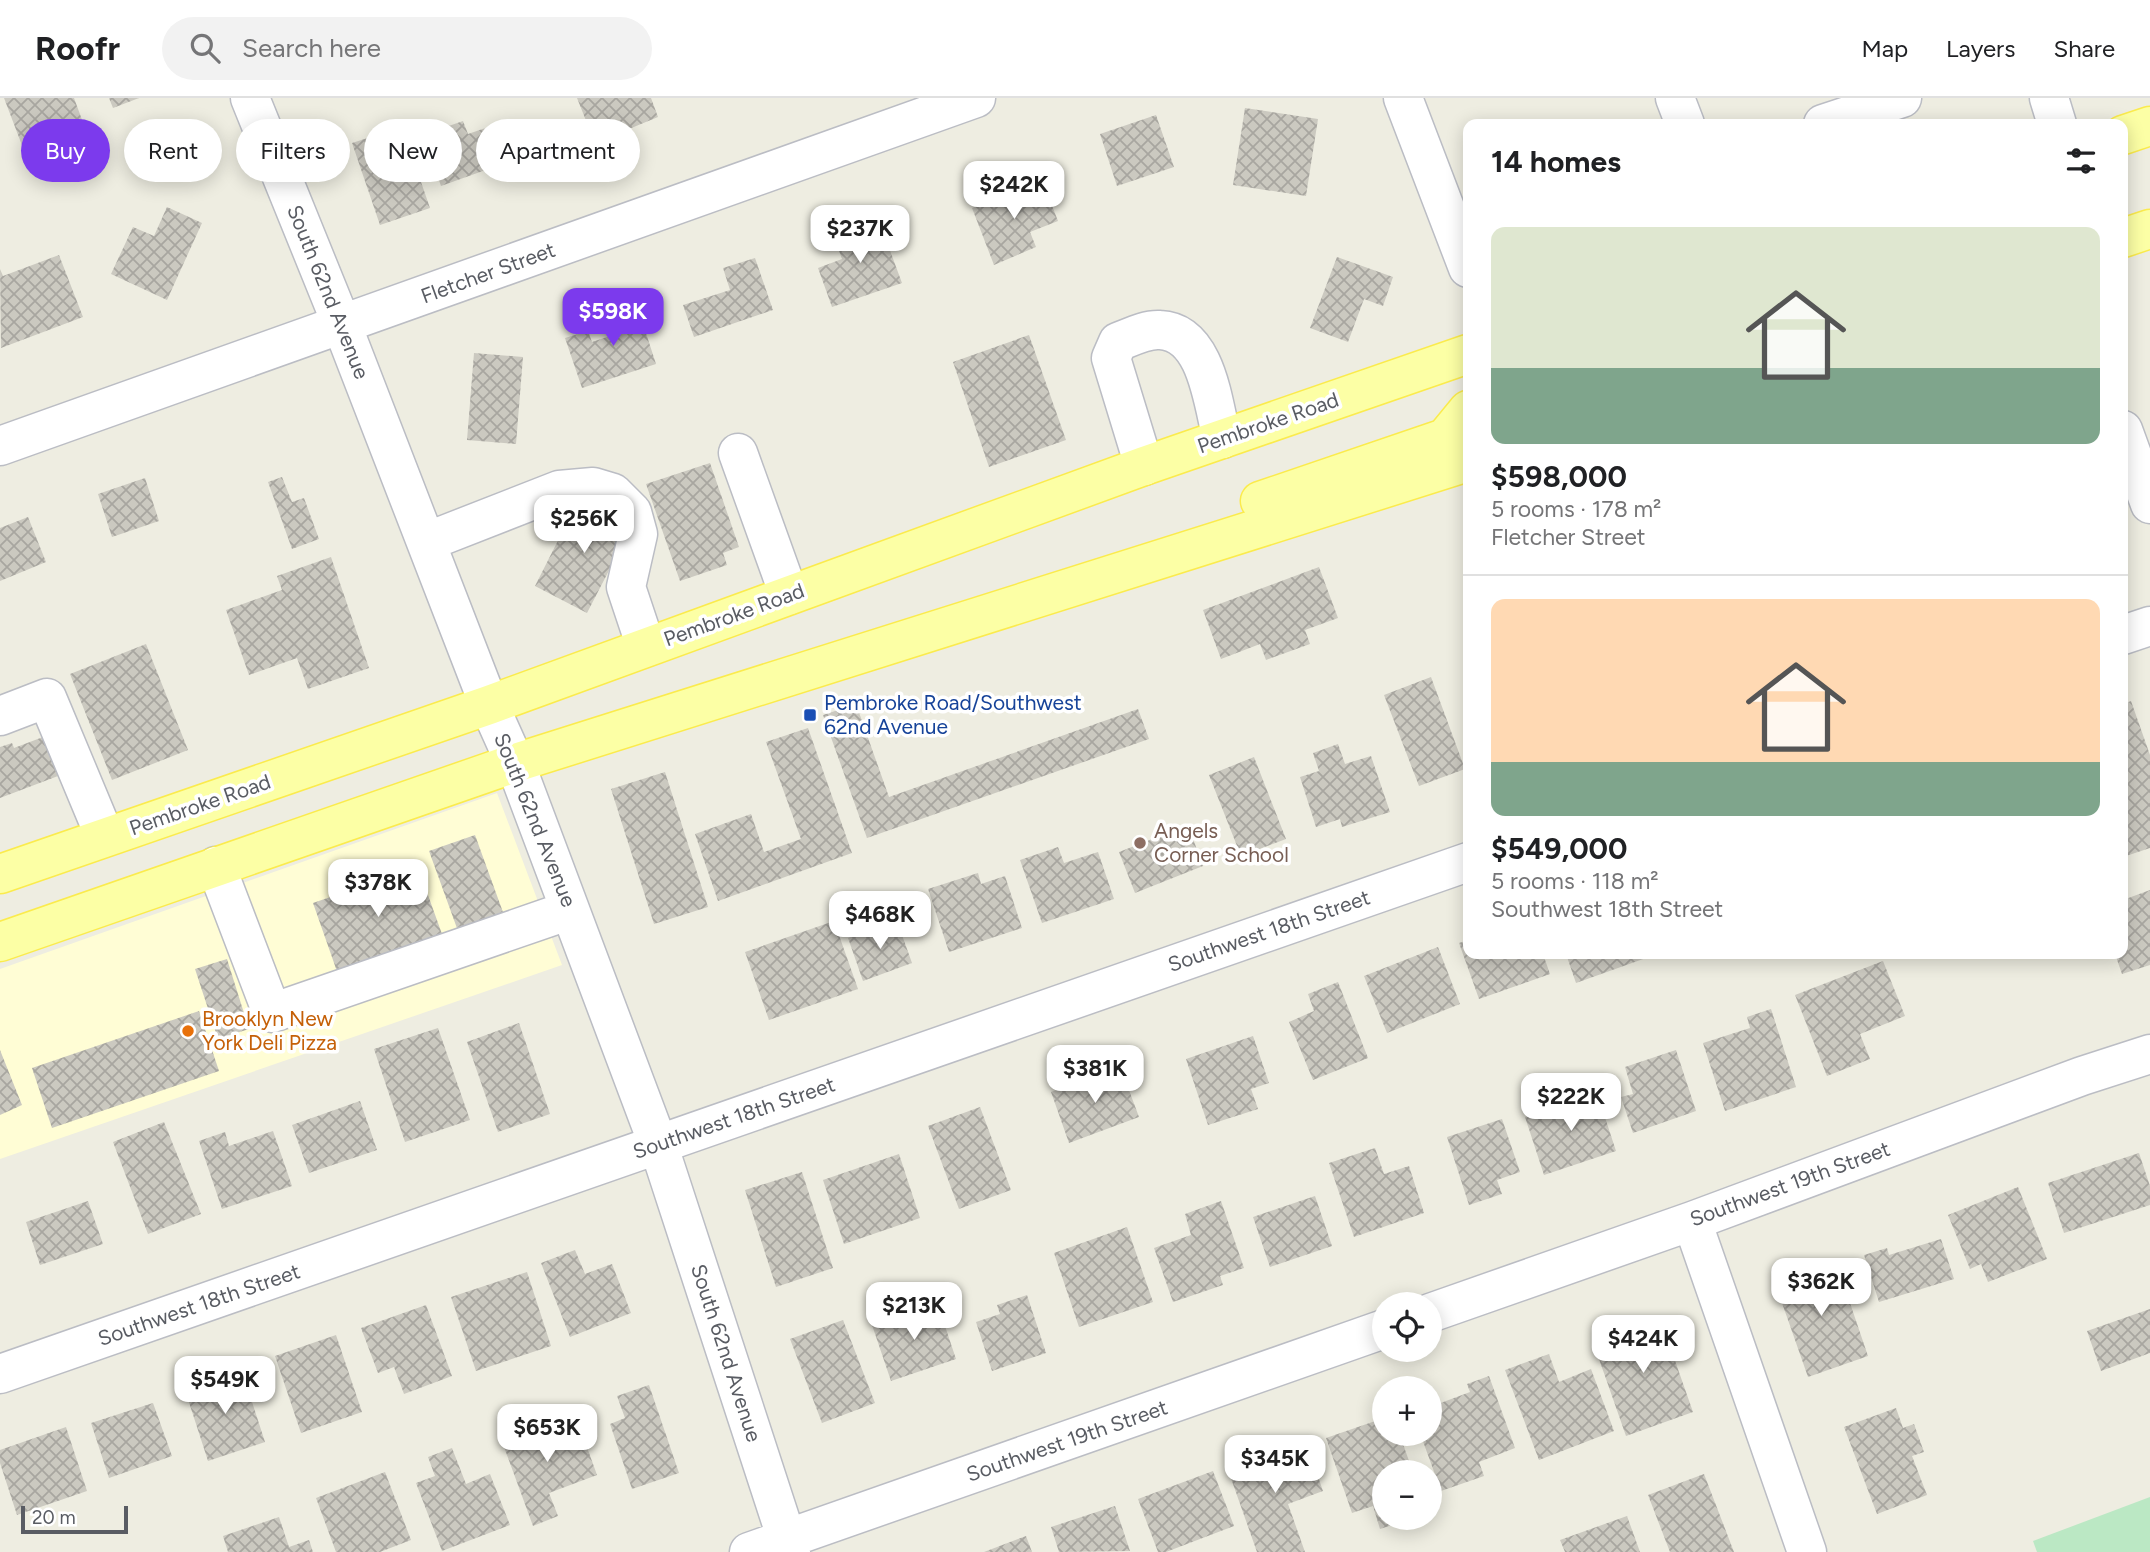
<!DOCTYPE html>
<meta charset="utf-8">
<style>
body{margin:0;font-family:Figtree,sans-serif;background:#f2f2f2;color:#202124;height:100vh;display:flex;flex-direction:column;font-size:26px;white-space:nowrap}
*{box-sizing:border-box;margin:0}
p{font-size:23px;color:#757577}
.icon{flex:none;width:38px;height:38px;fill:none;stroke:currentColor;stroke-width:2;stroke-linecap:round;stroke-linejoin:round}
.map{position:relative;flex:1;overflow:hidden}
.side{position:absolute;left:1463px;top:21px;width:665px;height:840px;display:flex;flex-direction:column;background:#fff;border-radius:14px;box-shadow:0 4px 18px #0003}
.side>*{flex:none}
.guide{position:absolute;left:21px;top:21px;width:665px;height:63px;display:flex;gap:14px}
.controls{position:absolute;left:1372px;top:1194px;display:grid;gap:14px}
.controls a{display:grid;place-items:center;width:70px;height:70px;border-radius:50%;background:#fff;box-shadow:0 4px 18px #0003;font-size:35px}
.scale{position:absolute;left:21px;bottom:18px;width:107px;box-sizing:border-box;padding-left:7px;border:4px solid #595c63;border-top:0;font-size:19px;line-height:24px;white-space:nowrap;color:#595c63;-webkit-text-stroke:5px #fff;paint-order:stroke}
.price{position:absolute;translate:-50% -60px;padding:0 16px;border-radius:14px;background:#fff;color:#222;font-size:23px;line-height:46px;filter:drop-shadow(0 2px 4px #0008)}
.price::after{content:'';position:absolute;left:50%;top:42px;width:21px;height:16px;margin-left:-10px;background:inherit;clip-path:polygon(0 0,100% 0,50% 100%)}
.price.current{background:#7c3aed;color:#fff}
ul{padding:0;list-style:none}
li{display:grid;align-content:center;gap:14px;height:371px;padding:0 28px}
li+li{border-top:2px solid #e0e0e0}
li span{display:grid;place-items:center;height:217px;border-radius:14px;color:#555}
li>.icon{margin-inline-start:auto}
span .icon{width:126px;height:126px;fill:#fffc;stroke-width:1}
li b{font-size:30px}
h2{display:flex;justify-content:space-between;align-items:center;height:84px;padding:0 28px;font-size:30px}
.tag{padding:0 24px;border-radius:32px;background:#fff;box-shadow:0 4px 18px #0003;font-size:24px;line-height:63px}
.tag.current{background:#7c3aed;color:#fff}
header{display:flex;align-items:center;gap:42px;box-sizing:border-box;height:98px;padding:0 35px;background:#fff;border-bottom:2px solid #e0e0e0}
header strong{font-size:33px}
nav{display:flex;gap:38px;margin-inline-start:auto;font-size:24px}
.search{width:490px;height:63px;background:#f2f2f2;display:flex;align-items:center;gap:18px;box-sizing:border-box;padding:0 24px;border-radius:38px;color:#757577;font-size:26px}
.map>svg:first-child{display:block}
</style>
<header>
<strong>Roofr</strong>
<div class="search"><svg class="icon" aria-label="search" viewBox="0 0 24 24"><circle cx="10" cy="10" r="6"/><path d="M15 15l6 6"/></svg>Search here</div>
<nav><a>Map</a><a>Layers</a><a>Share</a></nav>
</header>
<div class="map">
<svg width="2150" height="1454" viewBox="0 0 2150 1454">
<defs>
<pattern id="building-cross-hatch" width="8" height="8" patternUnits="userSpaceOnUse" patternTransform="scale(1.75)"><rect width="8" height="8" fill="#cbc9c0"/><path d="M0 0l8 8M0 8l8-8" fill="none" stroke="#a8a6a0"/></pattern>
</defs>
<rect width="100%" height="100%" fill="#eeede1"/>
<path fill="#fffdd5" d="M497,695L562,867L0,1061V871Z"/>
<path fill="#bbe8c4" d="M2150,1399V1454H2037L2033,1443Z"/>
<path fill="url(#building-cross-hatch)" d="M4,0H74L92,49L31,71Z
M109,0H139L113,10Z
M577,0H651L658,19L595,45Z
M1245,10L1318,21L1306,98L1233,87Z
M1156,17L1174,69L1117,88L1100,36Z
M463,23L468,36L506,23L519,60L441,88L423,37Z
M402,29L430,110L380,127L352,45Z
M1042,82L1058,123L1030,134L1036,149L994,167L972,110Z
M167,109L202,125L167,202L111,176L133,129L154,138Z
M878,120L902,185L832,209L818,170L842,161L833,136Z
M59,157L83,219L1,250L0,171L3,178Z
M1337,159L1393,179L1383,208L1364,201L1348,244L1310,230Z
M755,160L773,212L694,239L683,207L730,192L723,170Z
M635,201L656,266L582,290L565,240L588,233L592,244L616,236L608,210Z
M1029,237L1066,342L989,369L953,264Z
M474,255L523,259L516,346L467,342Z
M710,365L739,449L723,455L727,467L680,483L646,386Z
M282,379L292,404L304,400L319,441L292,451L268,384Z
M145,380L159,423L112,439L98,396Z
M580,399L633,426L587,515L535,488Z
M28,419L46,464L0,483V430Z
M331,459L369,570L308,591L297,560L249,577L226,512L282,492L277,478Z
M1319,469L1338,520L1305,532L1310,546L1266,562L1260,546L1221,561L1203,512Z
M146,546L188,652L112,682L70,576Z
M1431,579L1465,671L1419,688L1384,597Z
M2131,603L2150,657V750L2123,759V606Z
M856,606L889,699L1138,611L1149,641L867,740L823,617Z
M808,630L852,755L718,803L695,736L751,716L764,754L801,741L766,644Z
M43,639L58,678L0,700V649L12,645L14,650Z
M1338,646L1345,666L1371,658L1390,714L1342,729L1340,721L1316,729L1300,679L1319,673L1313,655Z
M1254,659L1286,741L1241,758L1209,677Z
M665,674L708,809L654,826L611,691Z
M1188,727L1203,768L1135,795L1119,754Z
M475,737L504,817L458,833L429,753Z
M1058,749L1064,765L1098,754L1114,801L1042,825L1020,762Z
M415,761L442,836L340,882L313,805L368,786L365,778Z
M978,775L981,786L1005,778L1022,830L949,854L928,791Z
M2150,792V867L2122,876L2115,856H2123V802Z
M834,823L858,891L769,922L745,854Z
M897,823L912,865L863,883L848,840Z
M1468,842V856H1543L1550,876L1479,901L1459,845Z
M1438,849L1460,906L1387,935L1364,878Z
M1566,856H1645L1646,860L1576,885Z
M227,861L249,931L218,941L195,871Z
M1883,863L1905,918L1860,936L1870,961L1827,978L1795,897Z
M1338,884L1368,960L1313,982L1289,924L1314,913L1308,896Z
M1771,911L1796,989L1725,1013L1703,945L1750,930L1747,919Z
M199,913L219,973L52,1030L32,970Z
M519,925L550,1016L498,1034L467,944Z
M438,930L470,1022L405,1044L374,951Z
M1253,938L1269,985L1251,991L1258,1011L1208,1027L1186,961Z
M0,952L22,1007L0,1017Z
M1676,952L1696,1013L1633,1035L1621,999L1633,996L1625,969Z
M1120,968L1139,1019L1069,1045L1051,994Z
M1596,992L1616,1053L1544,1077L1525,1019Z
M360,1003L377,1052L309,1075L292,1027Z
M980,1009L1011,1092L959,1111L928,1028Z
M1502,1021L1520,1074L1497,1082L1502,1096L1469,1107L1447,1039Z
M164,1024L201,1116L148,1136L113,1044Z
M273,1033L292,1088L222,1111L199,1043L225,1034L229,1048Z
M1375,1050L1384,1076L1409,1068L1424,1115L1354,1139L1329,1065Z
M2139,1055L2150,1088V1107L2064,1135L2048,1085Z
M899,1056L920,1120L844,1146L823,1082Z
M802,1074L833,1170L776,1189L745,1092Z
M2018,1089L2047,1161L1988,1184L1981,1166L1970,1171L1948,1117Z
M1315,1098L1332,1148L1270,1169L1253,1119Z
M88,1103L103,1146L40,1167L26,1124Z
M1221,1103L1244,1170L1220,1178L1223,1187L1173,1204L1154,1150L1191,1137L1185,1116Z
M1127,1129L1153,1204L1079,1229L1054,1155Z
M1941,1141L1954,1181L1879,1204L1864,1157L1887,1150L1889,1157Z
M575,1152L585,1176L612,1166L631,1215L570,1239L541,1165Z
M1835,1161L1868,1258L1808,1279L1774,1182Z
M527,1174L551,1248L476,1273L451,1199Z
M1027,1197L1046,1255L992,1273L976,1224L1000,1216L997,1207Z
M937,1204L956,1261L891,1283L872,1227Z
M426,1207L452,1278L404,1296L394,1269L378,1275L361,1230Z
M2150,1211V1255L2101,1273L2087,1233Z
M1659,1217L1693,1314L1626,1338L1592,1241Z
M843,1222L875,1305L822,1325L790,1241Z
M336,1237L362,1314L301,1335L275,1258Z
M1549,1256L1559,1284L1591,1271L1614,1333L1539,1362L1505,1272Z
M242,1273L265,1344L208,1363L185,1292Z
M1489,1278L1515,1350L1479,1364L1484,1378L1441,1393L1420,1335H1430V1309L1470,1294L1467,1286Z
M649,1287L679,1375L632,1391L610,1326L625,1320L617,1298Z
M153,1305L172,1358L109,1380L91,1325Z
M1896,1310L1903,1330L1914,1326L1924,1354L1912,1358L1927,1397L1877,1416L1844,1329Z
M551,1319L557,1335L579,1327L597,1377L549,1395L558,1418L533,1428L500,1338Z
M1384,1320V1335H1399L1413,1374H1384V1419L1413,1420L1380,1431L1373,1408L1352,1415L1326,1340Z
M66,1329L87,1393L17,1417L0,1365V1352Z
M1305,1341L1323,1393L1288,1406L1305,1454H1257L1227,1369Z
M452,1350L466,1386L490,1376L510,1427L442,1453L416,1385L435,1378L428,1359Z
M1213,1373L1234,1428L1166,1454H1158L1138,1401Z
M385,1374L411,1442L380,1454H336L316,1400Z
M1704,1376L1734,1454H1670L1648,1397Z
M1115,1408L1130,1453L1059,1454L1051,1429Z
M1627,1418L1640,1454H1565L1560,1442Z
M279,1419L289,1449L309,1442L313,1454H228L223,1438Z
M1026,1438L1032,1454H984Z"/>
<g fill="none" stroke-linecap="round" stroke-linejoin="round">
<g stroke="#bbbdc4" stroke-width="41">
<path id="minor" d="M250,0L342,227L489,607L515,665L658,1046L791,1454
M1403,0L1468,170
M1675,0L1685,26
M2049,0L2057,26
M1823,26L1902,0
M2123,332L2150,406
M0,348L976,0
M738,355L789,497
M1144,368L1111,260L1118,244C1131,239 1146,231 1160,232C1207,234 1213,306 1222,341
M426,444L559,392L593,389L613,395L632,414L638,436L626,489L646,549
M2123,537L2150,528
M0,618L47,600L105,739
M216,768L272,915L570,812
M1692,1123L1807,1454
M1430,1215L1692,1123L2082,978L2150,956
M0,1276L1468,764
M749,1454L1384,1231"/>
</g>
<g stroke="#fbeb4d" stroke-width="41">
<path id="major" d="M2123,37L2150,28
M2123,140L2150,131
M1260,403L1445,340L1468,312
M0,776L489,607L1144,368L1468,256
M0,844L515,665L1468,364"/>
</g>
<use href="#minor" stroke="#fff" stroke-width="38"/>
<use href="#major" stroke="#fcffa5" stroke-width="38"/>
</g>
<rect fill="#1a4fb4" stroke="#fff" stroke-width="2.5" x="803" y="610" width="14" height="14" rx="3.5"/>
<circle fill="#8d6e63" stroke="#fff" stroke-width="2.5" cx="1140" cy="745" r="7"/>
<circle fill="#e8710a" stroke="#fff" stroke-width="2.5" cx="188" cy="933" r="7"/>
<g text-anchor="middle" stroke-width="7" stroke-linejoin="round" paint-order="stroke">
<g font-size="21" fill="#595c63" stroke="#fff">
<text transform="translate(488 175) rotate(-20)" y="7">Fletcher Street</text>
<text transform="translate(328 194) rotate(68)" y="7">South 62nd Avenue</text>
<text transform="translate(1268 325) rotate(-19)" y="7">Pembroke Road</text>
<text transform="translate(734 517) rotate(-20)" y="7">Pembroke Road</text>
<text transform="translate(200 707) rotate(-19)" y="7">Pembroke Road</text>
<text transform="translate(535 722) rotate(68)" y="7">South 62nd Avenue</text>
<text transform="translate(1269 833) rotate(-19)" y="7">Southwest 18th Street</text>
<text transform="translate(734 1020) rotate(-19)" y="7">Southwest 18th Street</text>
<text transform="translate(1790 1086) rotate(-20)" y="7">Southwest 19th Street</text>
<text transform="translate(199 1207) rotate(-19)" y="7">Southwest 18th Street</text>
<text transform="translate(726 1255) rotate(72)" y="7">South 62nd Avenue</text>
<text transform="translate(1067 1343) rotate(-19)" y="7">Southwest 19th Street</text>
</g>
<g font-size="21" fill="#164399" stroke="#fff" text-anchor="start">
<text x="824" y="612">Pembroke Road/Southwest<tspan x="824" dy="24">62nd Avenue</tspan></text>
</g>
<g font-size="21" fill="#785e54" stroke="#fff" text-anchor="start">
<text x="1154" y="740">Angels<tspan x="1154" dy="24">Corner School</tspan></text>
</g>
<g font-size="21" fill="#c56008" stroke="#fff" text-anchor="start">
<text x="202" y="928">Brooklyn New<tspan x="202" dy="24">York Deli Pizza</tspan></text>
</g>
</g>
</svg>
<div class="controls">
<a><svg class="icon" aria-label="locate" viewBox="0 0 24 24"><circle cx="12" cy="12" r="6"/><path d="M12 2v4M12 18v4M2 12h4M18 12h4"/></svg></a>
<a>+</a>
<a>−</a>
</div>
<div class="scale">20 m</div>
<b class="price" style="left:1014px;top:123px">$242K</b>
<b class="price" style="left:860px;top:167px">$237K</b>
<b class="price current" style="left:613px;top:250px">$598K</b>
<b class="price" style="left:584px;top:457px">$256K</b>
<b class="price" style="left:378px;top:821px">$378K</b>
<b class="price" style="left:880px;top:853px">$468K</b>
<b class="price" style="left:1095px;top:1007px">$381K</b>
<b class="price" style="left:1571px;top:1035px">$222K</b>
<b class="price" style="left:1821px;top:1220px">$362K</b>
<b class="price" style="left:914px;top:1244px">$213K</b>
<b class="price" style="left:1643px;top:1277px">$424K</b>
<b class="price" style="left:225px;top:1318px">$549K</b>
<b class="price" style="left:547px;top:1366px">$653K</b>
<b class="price" style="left:1275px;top:1397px">$345K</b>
<div class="guide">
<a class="tag current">Buy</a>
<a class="tag">Rent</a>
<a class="tag">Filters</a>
<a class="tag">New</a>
<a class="tag">Apartment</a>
</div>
<section class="side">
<h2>14 homes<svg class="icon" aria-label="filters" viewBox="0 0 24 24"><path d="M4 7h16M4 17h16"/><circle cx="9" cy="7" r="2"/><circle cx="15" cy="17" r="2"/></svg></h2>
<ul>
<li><span style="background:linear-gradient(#dfe7d0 65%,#7fa58c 0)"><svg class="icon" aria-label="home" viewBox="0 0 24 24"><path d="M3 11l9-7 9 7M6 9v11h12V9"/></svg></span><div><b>$598,000</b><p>5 rooms · 178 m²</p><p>Fletcher Street</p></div></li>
<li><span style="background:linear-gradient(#ffd9b3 75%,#7fa58c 0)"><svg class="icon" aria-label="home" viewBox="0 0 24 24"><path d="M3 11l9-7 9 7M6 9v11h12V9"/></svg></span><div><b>$549,000</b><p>5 rooms · 118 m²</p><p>Southwest 18th Street</p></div></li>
</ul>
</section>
</div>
